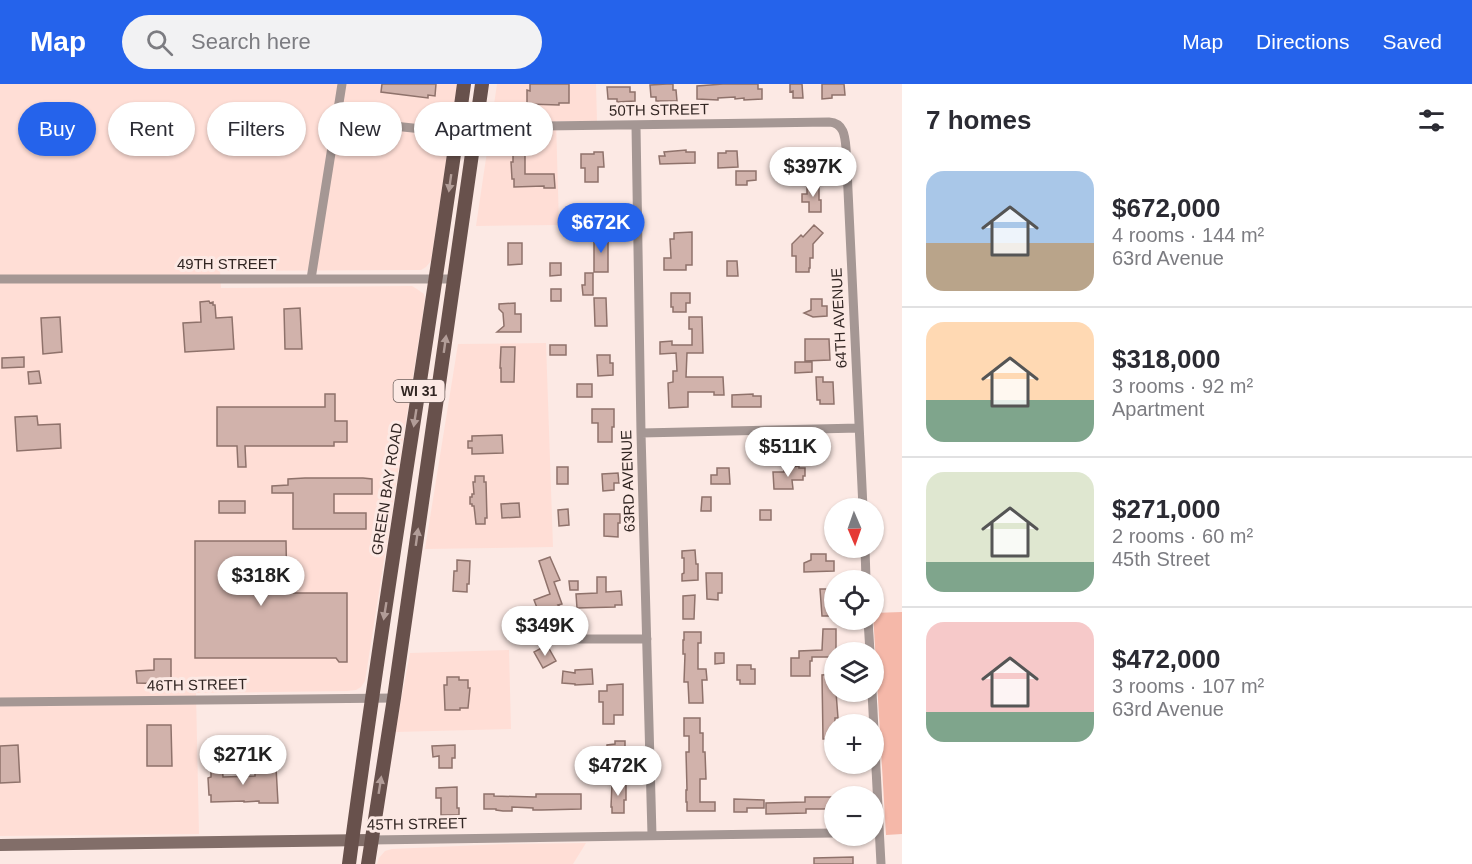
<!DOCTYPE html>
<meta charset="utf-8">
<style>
body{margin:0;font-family:Arial,sans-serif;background:#f2f2f3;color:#2b2b33;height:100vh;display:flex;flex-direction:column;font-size:22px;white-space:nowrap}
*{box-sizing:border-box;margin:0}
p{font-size:20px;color:#7c7c81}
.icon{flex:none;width:33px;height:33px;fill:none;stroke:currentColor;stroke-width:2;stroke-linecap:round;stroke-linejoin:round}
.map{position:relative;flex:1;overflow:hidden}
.side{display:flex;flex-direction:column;background:#fff;width:570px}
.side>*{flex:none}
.banner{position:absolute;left:18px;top:18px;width:570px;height:54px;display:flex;gap:12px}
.needle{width:39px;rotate:178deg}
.controls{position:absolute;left:824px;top:414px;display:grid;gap:12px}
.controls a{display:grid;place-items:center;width:60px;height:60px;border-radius:50%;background:#fff;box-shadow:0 2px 4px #0004;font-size:30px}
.price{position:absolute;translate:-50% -51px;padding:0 14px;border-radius:21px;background:#fff;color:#222;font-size:20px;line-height:39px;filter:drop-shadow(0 2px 3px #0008)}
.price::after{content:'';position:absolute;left:50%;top:36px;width:18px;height:14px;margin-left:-9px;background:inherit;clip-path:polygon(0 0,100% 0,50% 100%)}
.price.on{background:#2563eb;color:#fff}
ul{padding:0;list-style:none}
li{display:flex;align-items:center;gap:18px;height:150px;padding:0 24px}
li+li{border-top:2px solid #e1e1e2}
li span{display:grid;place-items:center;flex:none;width:168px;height:120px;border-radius:18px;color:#555}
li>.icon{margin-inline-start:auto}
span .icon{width:72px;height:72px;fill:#fffc;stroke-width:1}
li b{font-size:26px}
h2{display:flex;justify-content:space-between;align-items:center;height:72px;padding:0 24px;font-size:26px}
.chip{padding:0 21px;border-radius:27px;background:#fff;box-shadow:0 2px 4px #0004;font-size:21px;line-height:54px}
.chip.on{background:#2563eb;color:#fff}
header{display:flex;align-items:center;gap:36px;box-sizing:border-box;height:84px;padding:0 30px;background:#2563eb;color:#fff}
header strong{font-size:28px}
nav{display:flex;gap:33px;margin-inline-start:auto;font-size:21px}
.search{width:420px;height:54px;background:#f2f2f3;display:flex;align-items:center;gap:15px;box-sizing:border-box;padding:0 21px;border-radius:33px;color:#7c7c81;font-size:22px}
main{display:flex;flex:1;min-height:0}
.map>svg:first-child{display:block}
</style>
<header>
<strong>Map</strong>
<div class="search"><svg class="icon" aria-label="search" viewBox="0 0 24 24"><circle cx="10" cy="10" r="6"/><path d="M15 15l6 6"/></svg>Search here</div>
<nav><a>Map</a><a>Directions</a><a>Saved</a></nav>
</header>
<main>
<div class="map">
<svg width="902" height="780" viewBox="0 0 902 780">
<rect width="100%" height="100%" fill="#fce9e4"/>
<path fill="#ffded6" d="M0,0H458L431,177L426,183L421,186H413L220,187L221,204L412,202L417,205L424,210L425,216L365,597L361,603L356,606L347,607L196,609L199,750L0,752Z
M497,0H596L597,37H556L559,141L476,142Z
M546,259L553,463L425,465L458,260Z
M509,566L511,645L395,648L410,569Z
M586,759L573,780H377L379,774L385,767L392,765L505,760Z"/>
<path fill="#f5b8a9" d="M902,528V750L886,751L873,529Z"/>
<path fill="#d1b2ab" stroke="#8f726b" stroke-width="1.5" d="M382,0H436L435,12L428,11V14L381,8Z
M530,0H569V19H559V21L527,20V6L530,7Z
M667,0H673V6H676L677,17H656V13H651L650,1Z
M723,0H758V5H762V15L744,16V14L735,15V13L718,14V16L697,15V2Z
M790,0H802L803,14H793V7L790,8Z
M822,0H844L845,11H832V14L822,15Z
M607,3H630V8H635V17L617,18V15H608Z
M686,66V68H695V79L660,80L659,72H665L664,68Z
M726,67H737L738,83L718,84V69H726Z
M819,67L818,83L805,84V80H782V68Z
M594,68H603L604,83H598V98H585V84H581V70H594Z
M513,69H525V90H554L555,104H544V102L514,103V95H512L511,78H513Z
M736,87H756V96L747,97V101H736Z
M807,100H819V116H821V128H809V118H802V110H807Z
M814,141L823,149L813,160V174H810V184H809V188H796V172H792V160L801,151L803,153Z
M692,148V181H686V186H664V174H671L670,155H674V149Z
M608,151V188H594V152Z
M508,159H522V180L508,181Z
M727,177H737L738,192H727Z
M550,179H561V191L550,192Z
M585,189H593V211H583L582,201H585Z
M551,205H561V217H551Z
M671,209H690V219H686V228H673V223H671Z
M594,214H606L607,242H595Z
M811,215H822V222H827V232L813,233L804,229L811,226Z
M209,217L210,219L213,218V221H215L216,234L232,233L234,265L185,268L183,239L201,238L200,218Z
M515,219V230H521V248H497L504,242L503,229L499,225V220Z
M300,224L302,265H285L284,225Z
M60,233L62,268L43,270L41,234Z
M689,233H702L703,269H687L686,293H723L724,311H714V308H688V323L669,324L668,299L673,298V287H677L676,269L660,270V258L672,257V261H692V245H689Z
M805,255H829L830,276L805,277Z
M550,261H566V271H550Z
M501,263H515L514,298H501V284H500Z
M597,271H610V279H613V291L598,292Z
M24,273V283L2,284V274Z
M795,278H812V288L795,289Z
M39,287L41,299L29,300L28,288Z
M816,293H823V298H833L834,320H820V316H817Z
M577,300H592V313H577Z
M325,310H335V337H347V358H334V362H245L246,383H238L237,362H217V323H325Z
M753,310V312H761V323H732V311Z
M592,325H614V343H612V358H598V339H592Z
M37,332L38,341L60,340L61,364L17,367L15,333Z
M502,351L503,369L472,370V364H468V357H472V352Z
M799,382V384H805V392H803V396H792L793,405H774L773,388H784V384Z
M557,383H568V400H557Z
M717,384H729L730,400H711V391H717Z
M618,389L619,399H614V406L603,407L602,390Z
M475,392H484V398H486L487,434H485V440H476L474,422H472V420H470V413H472V410H474L473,398H475Z
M305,394H363L372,395V410H334V429H366V445H293V409H272V402L288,401V395Z
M702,413H711V427H701Z
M219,417H245V429H219Z
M519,419L520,433L502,434L501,420Z
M568,425L569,441L559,442L558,426Z
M760,426H771V436H760Z
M604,430H620V439H618V453L604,452Z
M195,457H286L287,509H347V578H339L336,574H195Z
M695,466L696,480H698V496L682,497V490L684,489V474H682V467Z
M811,470H826V477H834V487L804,488V479L811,476Z
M550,473L560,496L554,498L562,520L558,521L559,522L544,528L543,527L539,529L534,516L550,510L539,477Z
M457,476L470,477L469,500H467V508L453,507L454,487H457Z
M706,489H722V509H718V516L707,515Z
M597,493H606V508L621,507L622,521H615V523L577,524L576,510L597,509Z
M569,497H578V506H570Z
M820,505H833V512H834V532H822Z
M695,511L694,535H683V512Z
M823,545H836V568H834V573H812V577H810V592H791V574H799V567L822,566Z
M684,548H701V559H698V585H706L707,596H702L703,619H689L688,598H684L685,570H683V556H684Z
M547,561L556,577L543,584L534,568Z
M715,569H724V579L715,580Z
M154,575H171V600L137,599L136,587L154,586Z
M737,581H751V585H755V600H740V596H737Z
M592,585L593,600L575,601V600L562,599L563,587L575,589V586Z
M834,590V608H836L838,634H835V640H834V655H823L822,591Z
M447,593H459V596H468V604H470L468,624H460V626H445L444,601H447Z
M623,600V631H614V640H603V618H599V607H607V601Z
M684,634H700V649H703V668H705L706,695H700V718H715V727H687V718H686V706H687L686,668H689V652H684Z
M147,641H171L172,682H147Z
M615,657H625V671H607V661L615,660Z
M18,661L20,698L0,699V662Z
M455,661V674H452V684H439V672L433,673L432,662Z
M211,677H222L223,693L255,692V685L276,683L278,719H259V717L244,718V717L211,718V711H209L208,694L211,693Z
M612,699H626V716H624V729H612V723H611Z
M457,703V724H459V731H441V714H436V704Z
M484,710H494V712L536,713V710H581V725L541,726H533V724L512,723V727H503L496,726V725H484Z
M805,713H834V725H806V729L766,730V719L805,718Z
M734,715L764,716V724H747V728H734Z
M853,773V780H814V774Z"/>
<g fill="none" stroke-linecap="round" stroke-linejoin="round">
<path stroke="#a59794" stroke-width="9" d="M337,36L441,47L458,46L475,43L829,38C844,39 845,52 846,64L863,424
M636,42L641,349L652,751
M0,195H454
M311,195L342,0
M641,349L859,344
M865,464L866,496
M868,536L870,568
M575,555H647
M872,608L881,780
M0,618L394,614
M371,756L834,749"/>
<path stroke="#826e69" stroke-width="12" d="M0,761L371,756"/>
<path stroke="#68514c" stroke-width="14" d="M349,780C383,519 428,260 464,0
M368,780L394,614L482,0"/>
</g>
<defs><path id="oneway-solid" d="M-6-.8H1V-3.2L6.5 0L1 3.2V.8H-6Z" transform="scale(1.5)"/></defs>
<g fill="#b29d98">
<use href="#oneway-solid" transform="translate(450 99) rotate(98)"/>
<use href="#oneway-solid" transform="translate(445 260) rotate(-82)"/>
<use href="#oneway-solid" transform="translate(415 334) rotate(99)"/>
<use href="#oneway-solid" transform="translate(417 453) rotate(-82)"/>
<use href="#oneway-solid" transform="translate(385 527) rotate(99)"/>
<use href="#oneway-solid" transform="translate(380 701) rotate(-81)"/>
</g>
<g text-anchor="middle" stroke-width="6" stroke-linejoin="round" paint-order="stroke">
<rect fill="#fce9e4" stroke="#6f605d" stroke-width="1.5" x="393.5" y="296" width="51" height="22" rx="4.5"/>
<g font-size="14" font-weight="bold" fill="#322623">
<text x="419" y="312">WI 31</text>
</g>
<g font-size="15" fill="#322623" stroke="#fce9e4">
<text transform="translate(659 26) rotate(-1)" y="5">50TH STREET</text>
<text x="227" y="185">49TH STREET</text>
<text transform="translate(839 234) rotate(-93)" y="5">64TH AVENUE</text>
<text transform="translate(628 397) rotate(-92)" y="5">63RD AVENUE</text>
<text transform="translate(387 405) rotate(-81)" y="5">GREEN BAY ROAD</text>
<text transform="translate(197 601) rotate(-1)" y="5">46TH STREET</text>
<text transform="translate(417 740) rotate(-1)" y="5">45TH STREET</text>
</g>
</g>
</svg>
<div class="controls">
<a><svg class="needle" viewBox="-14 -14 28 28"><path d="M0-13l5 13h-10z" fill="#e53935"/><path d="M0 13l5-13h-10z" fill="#7c7c81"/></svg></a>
<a><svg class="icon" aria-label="locate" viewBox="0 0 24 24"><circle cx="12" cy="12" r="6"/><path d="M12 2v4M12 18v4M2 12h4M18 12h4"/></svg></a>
<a><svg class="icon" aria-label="layers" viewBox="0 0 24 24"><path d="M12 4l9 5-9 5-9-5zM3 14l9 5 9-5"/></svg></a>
<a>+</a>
<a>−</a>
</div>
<b class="price" style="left:813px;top:114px">$397K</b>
<b class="price on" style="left:601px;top:170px">$672K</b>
<b class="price" style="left:788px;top:394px">$511K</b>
<b class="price" style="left:261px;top:523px">$318K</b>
<b class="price" style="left:545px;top:573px">$349K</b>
<b class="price" style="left:243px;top:702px">$271K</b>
<b class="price" style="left:618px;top:713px">$472K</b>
<div class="banner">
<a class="chip on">Buy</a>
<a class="chip">Rent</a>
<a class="chip">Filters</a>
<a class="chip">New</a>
<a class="chip">Apartment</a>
</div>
</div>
<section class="side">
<h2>7 homes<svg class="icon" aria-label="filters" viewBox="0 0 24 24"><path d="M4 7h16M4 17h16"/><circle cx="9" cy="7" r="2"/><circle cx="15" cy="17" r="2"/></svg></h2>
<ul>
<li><span style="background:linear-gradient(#a9c7e8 60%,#b9a48a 0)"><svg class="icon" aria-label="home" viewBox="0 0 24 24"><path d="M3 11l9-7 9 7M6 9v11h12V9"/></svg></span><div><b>$672,000</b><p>4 rooms · 144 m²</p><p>63rd Avenue</p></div></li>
<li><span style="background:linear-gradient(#ffd9b3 65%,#7fa58c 0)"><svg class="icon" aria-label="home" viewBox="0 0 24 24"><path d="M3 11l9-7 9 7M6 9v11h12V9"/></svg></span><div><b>$318,000</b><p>3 rooms · 92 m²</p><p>Apartment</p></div></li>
<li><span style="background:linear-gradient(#dfe7d0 75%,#7fa58c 0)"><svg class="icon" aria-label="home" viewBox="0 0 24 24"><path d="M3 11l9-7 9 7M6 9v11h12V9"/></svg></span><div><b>$271,000</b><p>2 rooms · 60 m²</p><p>45th Street</p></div></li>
<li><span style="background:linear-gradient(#f6c9c9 75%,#7fa58c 0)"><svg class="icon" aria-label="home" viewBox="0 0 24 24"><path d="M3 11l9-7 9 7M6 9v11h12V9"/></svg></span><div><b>$472,000</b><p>3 rooms · 107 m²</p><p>63rd Avenue</p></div></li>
</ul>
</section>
</main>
